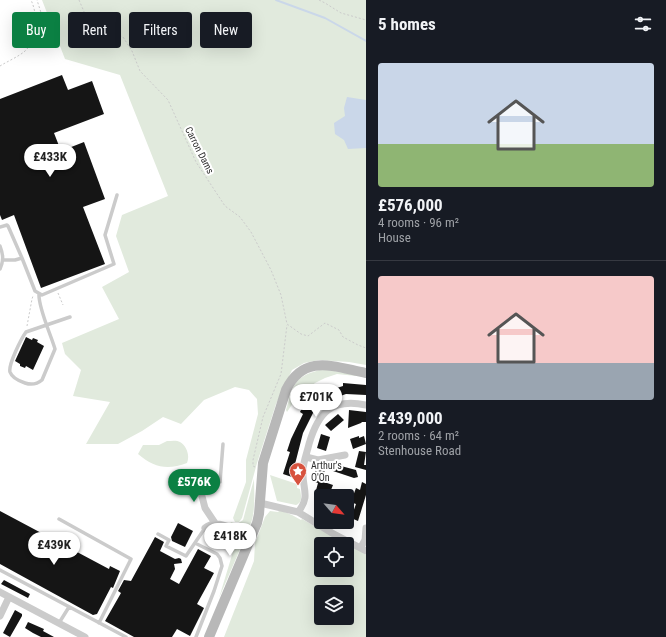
<!DOCTYPE html>
<meta charset="utf-8">
<style>
body{margin:0;font-family:"Roboto Condensed",sans-serif;background:#242831;color:#f1f3f6;height:100vh;display:flex;flex-direction:column;font-size:15px;white-space:nowrap}
*{box-sizing:border-box;margin:0}
p{font-size:13px;color:#9ea1a6}
.icon{flex:none;width:22px;height:22px;fill:none;stroke:currentColor;stroke-width:2;stroke-linecap:round;stroke-linejoin:round}
.map{position:relative;flex:1;overflow:hidden}
.drawer{display:flex;flex-direction:column;background:#171b24;width:300px}
.drawer>*{flex:none}
.hud{position:absolute;left:12px;top:12px;width:294px;height:36px;display:flex;gap:8px}
.needle{width:26px;rotate:118deg}
.tools{position:absolute;left:314px;top:489px;display:grid;gap:8px}
.tools a{display:grid;place-items:center;width:40px;height:40px;border-radius:4px;background:#171b24;box-shadow:0 4px 16px #0002;font-size:20px}
.price{position:absolute;translate:-50% -34px;padding:0 9px;border-radius:14px;background:#fff;color:#222;font-size:13px;line-height:26px;filter:drop-shadow(0 1px 2px #0008)}
.price::after{content:'';position:absolute;left:50%;top:24px;width:12px;height:9px;margin-left:-6px;background:inherit;clip-path:polygon(0 0,100% 0,50% 100%)}
.price.current{background:#0b8043;color:#fff}
ul{padding:0;list-style:none}
li{display:grid;align-content:center;gap:8px;height:212px;padding:0 12px}
li+li{border-top:1px solid #363941}
li span{display:grid;place-items:center;height:124px;border-radius:4px;color:#555}
li>.icon{margin-inline-start:auto}
span .icon{width:72px;height:72px;fill:#fffc;stroke-width:1}
li b{font-size:17px}
h2{display:flex;justify-content:space-between;align-items:center;height:48px;padding:0 12px;font-size:17px}
.pill{padding:0 14px;border-radius:4px;background:#171b24;box-shadow:0 4px 16px #0002;font-size:14px;line-height:36px}
.pill.current{background:#0b8043;color:#fff}
main{display:flex;flex:1;min-height:0}
.map>svg:first-child{display:block}
</style>
<main>
<div class="map">
<svg width="366" height="637" viewBox="0 0 366 637">
<rect width="100%" height="100%" fill="#fff"/>
<path fill="#e1eadd" fill-rule="evenodd" d="M42,0H366V365L349,362L319,360L304,363L292,370L276,404L257,463L242,518L239,522H235L233,518L246,482V460L258,414L257,399L249,390L235,387L204,400L181,424L163,417L142,431L118,444H86L110,402L73,396L81,370L65,354L62,343L119,319L102,287L129,272L116,236L122,215L168,196L120,75L65,59Z
M324,369L366,377L337,374L325,378L315,383L297,397L287,412L286,410C294,383 294,376 324,369Z
M167,441C171,441 177,440 180,442C187,446 190,456 187,463C168,470 154,468 138,454L143,445H159Z
M270,475L297,484V488L300,489C301,495 303,502 296,505L277,501Z
M254,479C254,488 257,527 245,529C240,530 235,526 230,524L231,522L237,524L243,520Z
M280,510L292,515L301,520L302,519L346,544H321V570H347V544L361,551L366,555V637H224L254,561L255,543L265,517L270,511L278,512ZM321,592H347V618H321Z
M214,530L237,539L240,541L241,547L219,598L235,545C234,540 230,536 225,537L224,539L210,533Z"/>
<path fill="#cad7e9" d="M347,97L366,100V148L348,149L344,140L335,134L334,123L345,116L344,108Z"/>
<g fill="none" stroke-linecap="round" stroke-linejoin="round">
<path stroke="#cad7e9" stroke-width="2" d="M276,0L325,18L366,41"/>
</g>
<path fill="#151515" d="M62,75L68,90L92,81L104,114L54,133L61,151L84,142L105,199L83,207L105,264L41,288L14,215L2,220L0,215V99Z
M26,337L32,340L33,338L38,340L37,342L44,346L33,370L26,366L25,368L20,366V364L15,361Z
M343,383L366,385V395L346,394L326,401V402L315,409L303,433L294,468H295L292,477L283,474L290,452L287,451L291,439L303,414L300,412L304,404L305,405L317,395L315,392L319,390L321,393L343,386Z
M349,410L366,412V422H362L361,423L348,428Z
M338,414L344,420L331,431L325,425Z
M321,434L330,437L326,451L317,448Z
M359,436V438L364,436L366,444L353,449L350,439Z
M359,451L366,452L364,465H366V470L355,467Z
M331,465L340,468L341,466L356,470L358,477L354,478L330,470Z
M316,468L325,470L321,481L333,485L331,490L326,489L324,496L315,494L318,483L312,481Z
M362,482L366,484V495L358,521L351,518L356,504L347,501L349,495L353,496L356,488L360,490Z
M0,511L109,569L110,566L120,571L113,588L111,587L97,614L93,615L0,564Z
M178,523L193,531L185,547L172,541L171,537Z
M155,537L164,542L160,551L175,559L179,558L181,559L182,563L174,564L175,569L170,579L179,584L198,549L211,556L204,568L214,573L197,604L204,608L190,636L177,629L172,637H134L105,621L121,593L118,591L124,580L131,581Z
M4,580L30,594L28,598L1,584Z
M15,610L22,614V616L10,637L3,633Z
M28,622L44,629L43,631L54,637H41L33,633L25,628Z"/>
<g fill="none" stroke-linecap="round" stroke-linejoin="round">
<path stroke="#cbcbcb" stroke-width="1" stroke-dasharray="2 2" stroke-linecap="butt" d="M79,0L85,14L96,23L123,37L132,51L140,71L168,100L196,162L225,206L240,217L251,232L271,270L281,295L287,324L301,334L308,336L325,323L339,330L343,337L358,345L366,348
M319,0L325,3L341,13L366,20
M37,25L43,19L37,0
M0,66C8,61 18,57 25,51C38,39 38,15 31,0
M58,293L63,305
M27,326L32,299L33,296
M255,467L253,466V460L263,417L281,374L287,325"/>
<path stroke="#cbcbcb" stroke-width="3.5" d="M0,227L7,225L8,226L22,258
M0,246C3,254 4,260 0,269
M3,260H15L22,258L35,291L42,295L114,264L105,235L117,195
M39,294C38,307 51,335 55,349L42,380C36,385 31,385 25,383C19,381 12,378 10,372C8,365 21,339 26,332L67,318L70,317
M200,491L220,482L223,444
M59,519L131,559L99,623
M158,534L169,540L166,546L186,556L205,528
M195,543L217,554L220,558L222,566L214,591L196,637
M0,570L126,637
M59,623L69,607"/>
<path stroke="#cbcbcb" stroke-width="7" d="M306,457L318,460L345,455
M196,473L205,508L215,523
M260,503L298,512L332,533L366,551
M298,512C311,496 302,489 303,471C303,462 307,453 309,444C318,413 331,398 366,405
M205,528C218,517 238,532 251,538
M361,547L365,540L366,528
M0,592L85,637
M0,616L9,597"/>
<path stroke="#b8b8b8" stroke-width="10" d="M209,637L257,523L259,514L263,463L286,390C304,353 334,367 366,373"/>
</g>
<defs>
<g id="sight-pin" transform="scale(0.9)"><path d="M0 17L-7.5 6A9.5 9.5 0 1 1 7.5 6Z" fill="#d7523e" stroke="#fff"/><path d="M0-6L1.8-2.2L6-1.7L2.9 1.2L3.7 5.4L0 3.3L-3.7 5.4L-2.9 1.2L-6-1.7L-1.8-2.2Z" fill="#fff"/></g>
</defs>
<g fill-rule="evenodd">
<use href="#sight-pin" x="298" y="471"/>
</g>
<g text-anchor="middle" stroke-width="4" stroke-linejoin="round" paint-order="stroke">
<g font-size="10" fill="#2e2e2e" stroke="#fff">
<text transform="translate(200 150) rotate(63)" y="4">Carron Dams</text>
</g>
<g font-size="10" fill="#2e2e2e" stroke="#fff" text-anchor="start">
<text x="311" y="469">Arthur's<tspan x="311" dy="12">O'On</tspan></text>
</g>
</g>
</svg>
<div class="tools">
<a><svg class="needle" viewBox="-14 -14 28 28"><path d="M0-13l5 13h-10z" fill="#e53935"/><path d="M0 13l5-13h-10z" fill="#9ea1a6"/></svg></a>
<a><svg class="icon" aria-label="locate" viewBox="0 0 24 24"><circle cx="12" cy="12" r="6"/><path d="M12 2v4M12 18v4M2 12h4M18 12h4"/></svg></a>
<a><svg class="icon" aria-label="layers" viewBox="0 0 24 24"><path d="M12 4l9 5-9 5-9-5zM3 14l9 5 9-5"/></svg></a>
</div>
<b class="price" style="left:50px;top:178px">£433K</b>
<b class="price" style="left:316px;top:418px">£701K</b>
<b class="price current" style="left:194px;top:503px">£576K</b>
<b class="price" style="left:230px;top:557px">£418K</b>
<b class="price" style="left:54px;top:566px">£439K</b>
<div class="hud">
<a class="pill current">Buy</a>
<a class="pill">Rent</a>
<a class="pill">Filters</a>
<a class="pill">New</a>
</div>
</div>
<section class="drawer">
<h2>5 homes<svg class="icon" aria-label="filters" viewBox="0 0 24 24"><path d="M4 7h16M4 17h16"/><circle cx="9" cy="7" r="2"/><circle cx="15" cy="17" r="2"/></svg></h2>
<ul>
<li><span style="background:linear-gradient(#c9d6e8 65%,#8fb573 0)"><svg class="icon" aria-label="home" viewBox="0 0 24 24"><path d="M3 11l9-7 9 7M6 9v11h12V9"/></svg></span><div><b>£576,000</b><p>4 rooms · 96 m²</p><p>House</p></div></li>
<li><span style="background:linear-gradient(#f6c9c9 70%,#9aa5b1 0)"><svg class="icon" aria-label="home" viewBox="0 0 24 24"><path d="M3 11l9-7 9 7M6 9v11h12V9"/></svg></span><div><b>£439,000</b><p>2 rooms · 64 m²</p><p>Stenhouse Road</p></div></li>
</ul>
</section>
</main>
